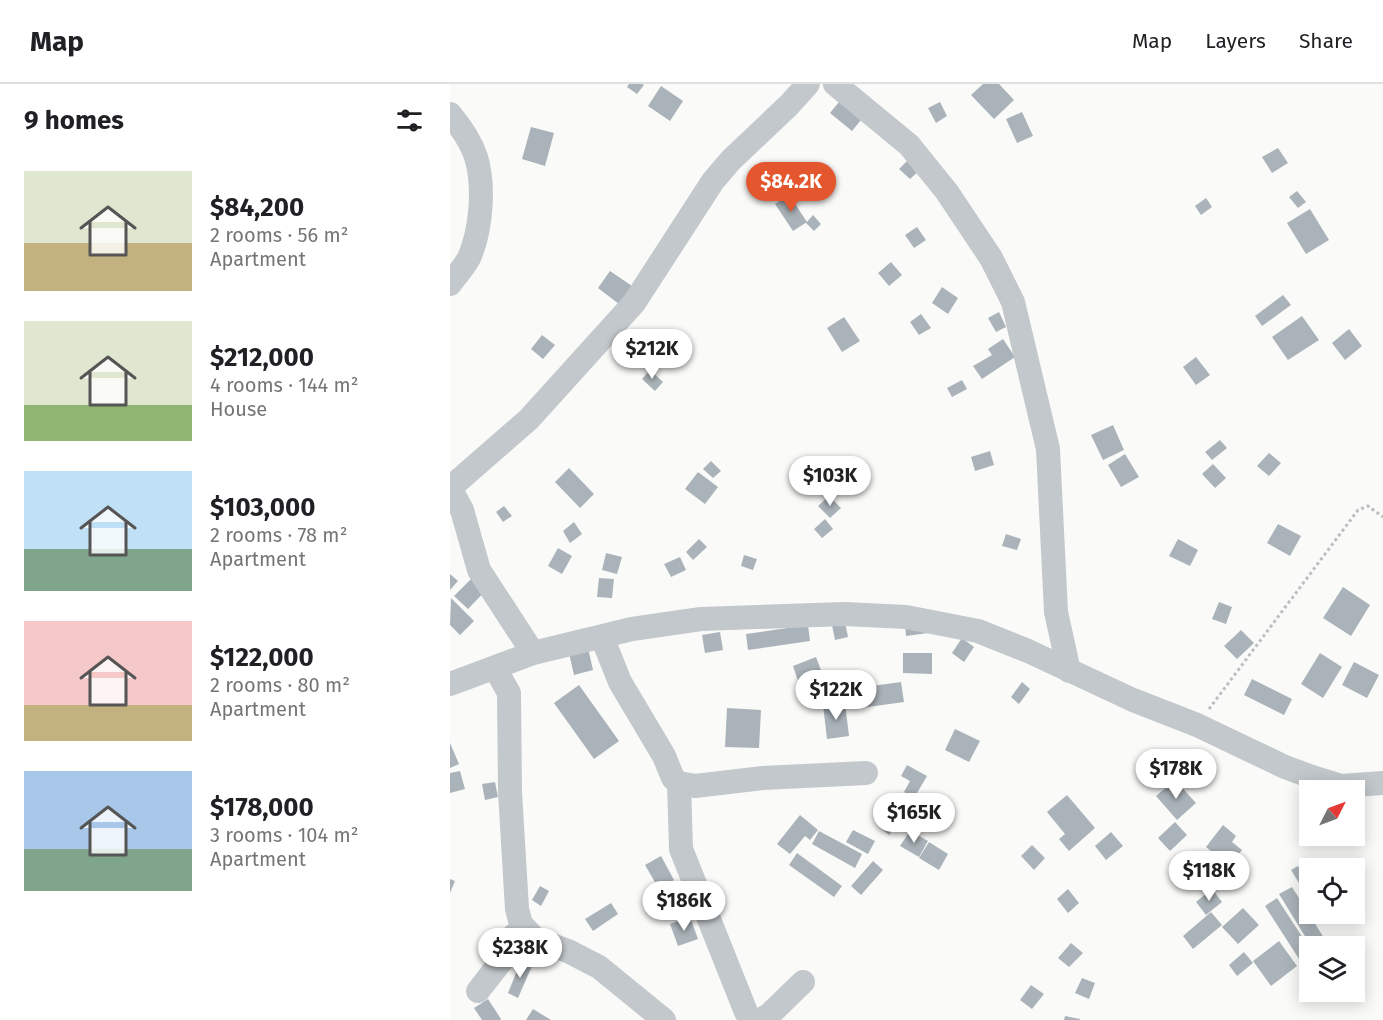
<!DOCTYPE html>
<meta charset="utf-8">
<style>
body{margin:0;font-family:"Fira Sans",sans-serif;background:#f6f6f6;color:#202124;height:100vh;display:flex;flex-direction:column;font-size:22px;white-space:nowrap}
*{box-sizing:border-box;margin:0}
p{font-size:20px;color:#757577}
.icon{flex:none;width:33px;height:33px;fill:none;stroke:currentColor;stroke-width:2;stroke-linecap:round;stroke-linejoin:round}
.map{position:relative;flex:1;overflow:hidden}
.side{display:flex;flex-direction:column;background:#fff;width:450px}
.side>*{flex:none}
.needle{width:39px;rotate:48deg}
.buttons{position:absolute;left:849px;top:696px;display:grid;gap:12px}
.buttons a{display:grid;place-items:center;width:66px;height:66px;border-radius:0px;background:#fff;box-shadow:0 3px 15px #0003;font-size:30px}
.price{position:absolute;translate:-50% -51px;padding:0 14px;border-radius:21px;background:#fff;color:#222;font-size:20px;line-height:39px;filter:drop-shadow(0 2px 3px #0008)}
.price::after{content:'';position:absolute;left:50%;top:36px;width:18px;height:14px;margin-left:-9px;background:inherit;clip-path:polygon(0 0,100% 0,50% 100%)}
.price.current{background:#e4572e;color:#fff}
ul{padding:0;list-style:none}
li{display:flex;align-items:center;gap:18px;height:150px;padding:0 24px}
li span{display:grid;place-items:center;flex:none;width:168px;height:120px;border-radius:0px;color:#555}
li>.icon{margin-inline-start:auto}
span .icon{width:72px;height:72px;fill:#fffc;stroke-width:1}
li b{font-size:26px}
h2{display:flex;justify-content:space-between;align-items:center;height:72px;padding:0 24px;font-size:26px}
header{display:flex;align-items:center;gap:36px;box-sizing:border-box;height:84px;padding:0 30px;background:#fff;border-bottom:2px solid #e0e0e0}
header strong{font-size:28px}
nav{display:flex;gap:33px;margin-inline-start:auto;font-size:21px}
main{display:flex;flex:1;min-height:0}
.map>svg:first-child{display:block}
</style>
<header>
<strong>Map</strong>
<nav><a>Map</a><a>Layers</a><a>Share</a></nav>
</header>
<main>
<section class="side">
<h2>9 homes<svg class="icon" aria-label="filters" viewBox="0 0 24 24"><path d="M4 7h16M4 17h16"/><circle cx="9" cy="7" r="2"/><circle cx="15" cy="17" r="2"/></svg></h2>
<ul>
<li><span style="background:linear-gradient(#dfe7d0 60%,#c2b280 0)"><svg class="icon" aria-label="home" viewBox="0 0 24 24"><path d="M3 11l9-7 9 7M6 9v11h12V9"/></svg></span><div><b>$84,200</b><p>2 rooms · 56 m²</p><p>Apartment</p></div></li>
<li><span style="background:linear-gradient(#dfe7d0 70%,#8fb573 0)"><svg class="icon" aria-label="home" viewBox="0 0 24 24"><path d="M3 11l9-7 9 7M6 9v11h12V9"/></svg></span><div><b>$212,000</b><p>4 rooms · 144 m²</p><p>House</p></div></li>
<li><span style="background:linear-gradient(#bfe0f5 65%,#7fa58c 0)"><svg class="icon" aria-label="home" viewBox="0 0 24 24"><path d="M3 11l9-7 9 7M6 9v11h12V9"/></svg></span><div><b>$103,000</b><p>2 rooms · 78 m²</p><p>Apartment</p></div></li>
<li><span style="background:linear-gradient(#f6c9c9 70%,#c2b280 0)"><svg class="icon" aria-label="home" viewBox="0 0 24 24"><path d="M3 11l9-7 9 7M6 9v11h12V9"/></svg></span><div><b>$122,000</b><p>2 rooms · 80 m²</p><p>Apartment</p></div></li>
<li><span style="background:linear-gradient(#a9c7e8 65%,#7fa58c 0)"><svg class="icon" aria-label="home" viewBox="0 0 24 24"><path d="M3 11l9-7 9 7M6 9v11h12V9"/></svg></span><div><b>$178,000</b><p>3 rooms · 104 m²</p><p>Apartment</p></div></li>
</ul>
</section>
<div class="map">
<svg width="933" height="936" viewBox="0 0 933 936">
<rect width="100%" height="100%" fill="#fafaf8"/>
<path fill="#aab3b9" d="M179,0H192L194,1L187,10L177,3Z
M533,0H549L564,16L544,35L521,11Z
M211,2L233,17L220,37L198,22Z
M393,13L415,31L402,47L380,29Z
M490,18L497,32L486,39L478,24Z
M572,28L583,52L567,59L556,35Z
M81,43L104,49L95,82L72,75Z
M828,64L838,79L822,89L812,73Z
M460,74L471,85L460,95L449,85Z
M847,107L856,118L848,124L839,113Z
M339,111L357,138L343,147L325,120Z
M756,114L762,123L751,131L745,122Z
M860,125L879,156L856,170L837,139Z
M363,131L371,140L364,147L356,139Z
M467,143L476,156L464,164L455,151Z
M441,178L452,191L439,202L428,189Z
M160,187L182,202L169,220L148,204Z
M492,203L508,214L498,230L482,219Z
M833,211L841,221L812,242L805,232Z
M549,228L556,243L546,248L538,234Z
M471,230L481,244L469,251L460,238Z
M852,232L869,256L838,276L822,253Z
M394,233L410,257L392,268L377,244Z
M899,245L912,262L895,276L882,259Z
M92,251L105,261L93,275L81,265Z
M553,255L565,273L532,295L523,282L542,271L538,265Z
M746,273L760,291L746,301L733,283Z
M200,286L213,298L205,307L192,295Z
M512,296L517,305L502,313L497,304Z
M663,341L674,366L653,376L641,351Z
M770,356L777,364L762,376L755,368Z
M540,367L544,381L525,387L521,373Z
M819,369L831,379L819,392L807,382Z
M675,370L689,393L671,403L658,381Z
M261,377L271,387L263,394L253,385Z
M763,380L776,394L765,404L752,390Z
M119,384L144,410L130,424L105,398Z
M248,388L268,403L255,420L235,405Z
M379,412L391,424L380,434L368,422Z
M54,422L62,432L53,438L46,428Z
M375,435L383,445L372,454L364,445Z
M124,438L132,450L120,459L113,447Z
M828,440L851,452L840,472L817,459Z
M556,450L571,455L567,466L552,462Z
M249,455L257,463L243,476L236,468Z
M728,455L748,466L740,482L719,472Z
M108,464L122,472L112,490L98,482Z
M156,469L172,473L167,490L152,486Z
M294,471L307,475L303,486L291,482Z
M230,473L236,486L221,493L214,480Z
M0,490L8,497L0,506Z
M26,490L39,503L18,525L4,512Z
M149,494L164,495L162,514L147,513Z
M893,503L920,521L901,552L873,534Z
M1,514L24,537L10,551L0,541Z
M769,518L782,523L776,540L762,535Z
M395,538L398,553L385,556L382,541Z
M455,539L478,549L456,552Z
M358,541L360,557L298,566L296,550Z
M791,546L804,559L787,575L774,562Z
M270,548L273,566L255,569L252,551Z
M512,554L524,563L514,578L502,569Z
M138,564L143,586L124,591L119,569Z
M453,569H482V590L453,589Z
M870,569L892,583L873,614L851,600Z
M366,573L374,594L350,603L343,582Z
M904,578L929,591L917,614L892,601Z
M802,595L842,615L834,631L794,611Z
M451,598L454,618L411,624L408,604Z
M572,598L580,605L569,620L561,613Z
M129,601L169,657L144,675L104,619Z
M395,619L399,652L377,655L373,621Z
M277,624L311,626L309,664L275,663Z
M505,645L530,657L519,678L495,666Z
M0,659L9,680L0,684Z
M457,681L477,692L464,714L454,708L460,697L451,692Z
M10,687L15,705L0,709V689Z
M725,696L746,719L727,736L706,712Z
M45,698L48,713L35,716L32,700Z
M617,711L645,744L619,767L609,755L615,750L597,728Z
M444,722L455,730L439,751L429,743Z
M350,731L368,746L360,756L355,752L340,770L327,760Z
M725,738L737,751L720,767L708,754Z
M773,741L786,752L782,758L792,766L779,782L756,763Z
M403,746L425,757L418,770L396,758Z
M369,747L412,770L405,784L362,760Z
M460,747L478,757L469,773L450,762Z
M661,748L673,762L656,776L645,762Z
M479,758L498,770L489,786L469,774Z
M582,761L595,774L584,786L571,772Z
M347,769L392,802L384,813L339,781Z
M211,772L224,796L209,805L195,781Z
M423,777L433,786L411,811L401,802Z
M848,782L856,795L849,799L841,786Z
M0,795L5,797L0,809Z
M90,802L99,807L91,822L82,816Z
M842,803L879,862H861L829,810Z
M618,805L629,819L618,829L607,815Z
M762,805L772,818L756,831L746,818Z
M827,814L860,865V892L815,822Z
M161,819L168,830L143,847L135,835Z
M793,824L809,841L788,860L772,843Z
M761,828L772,841L743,865L733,852Z
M862,830H900L881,836L879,830L864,835Z
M240,833L248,855L228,862L220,840Z
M829,857L847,882L821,902L803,877Z
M621,859L633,869L619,883L608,874Z
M794,868L803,879L787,892L779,881Z
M71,877L82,882L68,914L58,909Z
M632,894L645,899L639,915L625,909Z
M581,901L594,910L582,925L570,916Z
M38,915L51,935L50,936H32L24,924Z
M83,925L101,936H76Z
M615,932L630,935V936H614Z"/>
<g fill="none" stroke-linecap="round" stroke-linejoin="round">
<path stroke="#bbbfc2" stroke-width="3" stroke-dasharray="3 3" stroke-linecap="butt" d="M759,625L908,426L918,422L933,433"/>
<path stroke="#c3c8cc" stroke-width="24" d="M385,0L459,61L497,108L541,174L563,218L598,365L606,528L619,587
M0,30C10,42 21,58 26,73C35,102 31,147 19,174C14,183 6,192 0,200
M0,404L79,335L184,219L263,97L281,76L339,21L358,0
M0,404L12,426L29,486L83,569
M152,553L170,598L214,672L223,694L229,699L245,702L313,694L416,689
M45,584L59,609L60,708L67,825L71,840L85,855L118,867L149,883L214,936
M0,600L83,569L182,545L251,535L395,530L456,533L528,547L578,567L683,616L747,641L835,683L862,693L891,702L933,699
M229,699L231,765L296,928
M28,907L56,871L64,851L85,855
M310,936L319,931L353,898"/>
</g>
</svg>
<div class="buttons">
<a><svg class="needle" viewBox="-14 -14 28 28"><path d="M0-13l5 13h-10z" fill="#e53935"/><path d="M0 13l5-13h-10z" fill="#757577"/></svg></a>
<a><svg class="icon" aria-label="locate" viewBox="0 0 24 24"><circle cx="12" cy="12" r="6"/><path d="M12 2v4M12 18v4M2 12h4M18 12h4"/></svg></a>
<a><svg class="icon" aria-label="layers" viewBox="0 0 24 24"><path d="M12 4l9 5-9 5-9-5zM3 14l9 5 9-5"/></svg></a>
</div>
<b class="price current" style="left:341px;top:129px">$84.2K</b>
<b class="price" style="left:202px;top:296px">$212K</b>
<b class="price" style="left:380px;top:423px">$103K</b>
<b class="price" style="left:386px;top:637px">$122K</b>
<b class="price" style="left:726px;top:716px">$178K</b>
<b class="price" style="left:464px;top:760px">$165K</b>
<b class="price" style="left:759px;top:818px">$118K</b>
<b class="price" style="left:234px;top:848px">$186K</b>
<b class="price" style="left:70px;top:895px">$238K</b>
</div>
</main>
